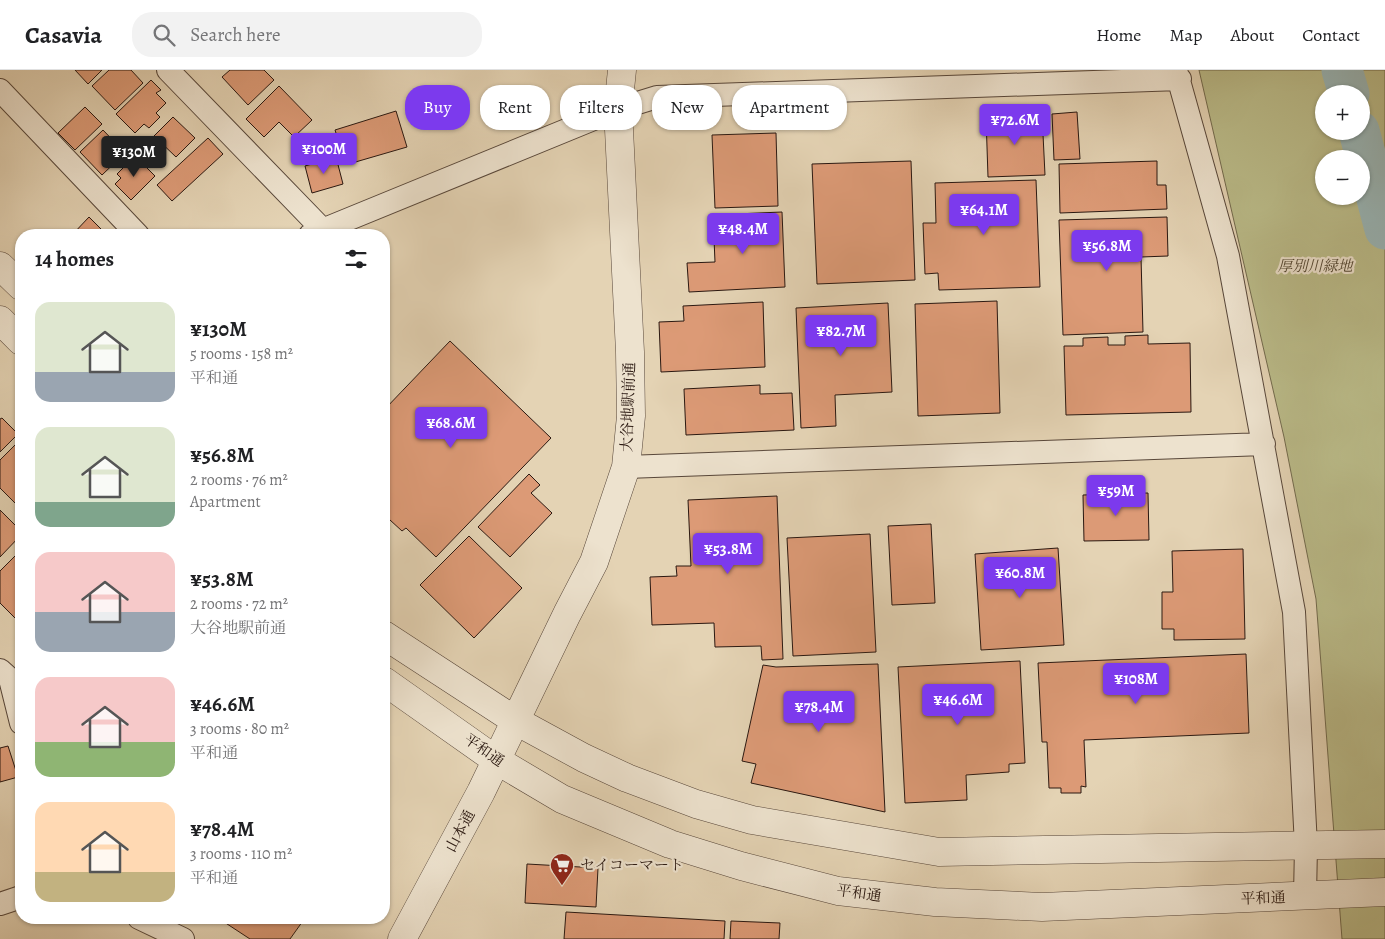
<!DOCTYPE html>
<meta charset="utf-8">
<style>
body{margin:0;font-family:Alegreya,"Noto Serif JP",serif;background:#f2f2f2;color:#202124;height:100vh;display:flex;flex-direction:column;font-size:19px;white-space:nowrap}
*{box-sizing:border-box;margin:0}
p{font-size:16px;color:#757577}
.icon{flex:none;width:28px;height:28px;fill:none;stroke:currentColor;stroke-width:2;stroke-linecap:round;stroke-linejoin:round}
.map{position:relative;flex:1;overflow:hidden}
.side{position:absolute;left:15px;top:159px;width:375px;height:695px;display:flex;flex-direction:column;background:#fff;border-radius:20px;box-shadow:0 1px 4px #0004}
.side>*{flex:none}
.banner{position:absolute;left:405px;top:15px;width:475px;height:45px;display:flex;gap:10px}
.controls{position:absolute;left:1315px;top:15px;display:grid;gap:10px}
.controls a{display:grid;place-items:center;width:55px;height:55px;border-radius:50%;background:#fff;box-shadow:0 1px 4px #0004;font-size:25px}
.price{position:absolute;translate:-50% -42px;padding:0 11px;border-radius:5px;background:#7c3aed;color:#fff;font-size:16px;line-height:32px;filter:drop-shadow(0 1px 2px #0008)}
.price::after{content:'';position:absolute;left:50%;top:30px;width:15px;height:11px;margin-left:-8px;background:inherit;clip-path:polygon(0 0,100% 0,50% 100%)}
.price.on{background:#222;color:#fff}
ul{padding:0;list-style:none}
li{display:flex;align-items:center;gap:15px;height:125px;padding:0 20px}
li span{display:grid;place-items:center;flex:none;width:140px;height:100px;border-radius:15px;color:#555}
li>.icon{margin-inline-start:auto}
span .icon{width:60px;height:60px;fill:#fffc;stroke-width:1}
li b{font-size:21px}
h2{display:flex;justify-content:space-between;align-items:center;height:60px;padding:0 20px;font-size:21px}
.pill{padding:0 18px;border-radius:20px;background:#fff;box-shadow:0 1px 4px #0004;font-size:18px;line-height:45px}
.pill.on{background:#7c3aed;color:#fff}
header{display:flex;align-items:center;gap:30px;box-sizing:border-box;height:70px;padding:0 25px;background:#fff;border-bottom:1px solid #e0e0e0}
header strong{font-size:24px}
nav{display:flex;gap:28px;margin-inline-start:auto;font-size:18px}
.search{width:350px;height:45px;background:#f2f2f2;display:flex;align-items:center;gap:12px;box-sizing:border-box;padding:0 18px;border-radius:20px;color:#757577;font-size:19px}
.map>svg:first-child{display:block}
</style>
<header>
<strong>Casavia</strong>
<div class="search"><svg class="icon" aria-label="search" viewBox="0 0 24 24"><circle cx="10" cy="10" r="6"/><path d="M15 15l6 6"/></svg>Search here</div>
<nav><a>Home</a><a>Map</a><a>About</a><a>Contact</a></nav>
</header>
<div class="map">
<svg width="1385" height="869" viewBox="0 0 1385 869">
<rect width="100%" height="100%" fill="#e4d3b4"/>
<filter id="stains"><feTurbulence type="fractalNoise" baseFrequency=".004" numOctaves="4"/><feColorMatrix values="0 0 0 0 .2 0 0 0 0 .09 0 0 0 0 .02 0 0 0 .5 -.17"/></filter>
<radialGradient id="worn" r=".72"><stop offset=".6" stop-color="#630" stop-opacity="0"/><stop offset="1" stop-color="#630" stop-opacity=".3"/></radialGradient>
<path fill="#babb89" stroke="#726a4d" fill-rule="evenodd" d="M1199,0H1385V869H1342L1316,529L1284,367ZM1324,24H1361V61H1324ZM1324,89H1361V126H1324Z"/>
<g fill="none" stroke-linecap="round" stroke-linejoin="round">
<path stroke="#99b6b7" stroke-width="41" d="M1342,0L1349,24
M1359,61L1385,159"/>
</g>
<path fill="#dc9a76" stroke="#2a1811" d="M75,0H102L88,14Z
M109,0H131L143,13L115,40L92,16Z
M230,0H264L274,10L248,35L222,7Z
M151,10L161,20L156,23L166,33L156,43L160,47L149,58L144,54L135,63L116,44Z
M279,16L312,50L294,67L279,52L264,67L246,49Z
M85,37L102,54L75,80L58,63Z
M396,41L407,77L352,93L348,80L342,82L335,60Z
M1077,42L1080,89L1054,90L1052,44Z
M1042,44L1045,105L988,107L986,47Z
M173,47L195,68L176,87L154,66Z
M103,60L125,83L102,105L80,82Z
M776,63L778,136L715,138L712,65Z
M208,68L223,84L172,131L157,115Z
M135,86L155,106L131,130L115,114L121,108L117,104Z
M336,87L343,114L312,123L305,96Z
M911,91L915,210L817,214L812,94Z
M1157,91V115H1166L1167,139L1060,143L1059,94Z
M1036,110L1040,217L939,220L938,203L925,204L923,153H936L935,113Z
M782,142L785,217L689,222L687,193L715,192L713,145Z
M89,147L107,165H72Z
M1167,147L1168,186L1141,187L1143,262L1063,265L1059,150Z
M997,231L1000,343L918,346L915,234Z
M763,232L765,297L661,302L659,252L684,251L683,236Z
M888,233L892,322L835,325L836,356L801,358L796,238Z
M1148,265V274L1190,273L1191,342L1066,345L1064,276H1083V268L1108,267V275H1125V266Z
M450,271L551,368L436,487L406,458L402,461L390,450L386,454L384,452V340Z
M760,315V324L792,323L794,360L686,365L684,319Z
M2,348L18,364L0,382V349Z
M21,369V439L0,418V390Z
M529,404L540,415L531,423L552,443L510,487L478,457Z
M1148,423L1149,470L1084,471L1083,425Z
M777,426L783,589L762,590L761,576L715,577L714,553L652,555L650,507L677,506L676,496H691L688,430Z
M0,440L21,461V465L0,487Z
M931,454L935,533L892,535L888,456Z
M870,464L876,582L793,586L787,468Z
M469,466L522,518L474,568L420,515Z
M1058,478L1064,575L981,580L975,484Z
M1243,479L1245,569L1174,570V559H1162V522H1173L1172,481Z
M21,480V554L0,533V501Z
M1246,584L1249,663L1084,670L1086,717L1081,716V723H1061V718H1049L1047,672H1042L1038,593Z
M1020,591L1025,693L1009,694V702L966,705L967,730L905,733L898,597Z
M878,594L885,742L751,713L756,694L742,691L763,595L776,597Z
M8,676L18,707L0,712V678Z
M527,794L598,798L596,837L525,833Z
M566,842L725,851L724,869H564Z
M218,848H305L290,869H250Z
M731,851L780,853L779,869H730Z"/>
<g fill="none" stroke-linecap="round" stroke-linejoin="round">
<g stroke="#58473a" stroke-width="24">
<path id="minor" d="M168,0L323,160
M1176,0L1228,186L1294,542L1306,776L1305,826
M0,20L138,165
M310,165L618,39L657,27L1180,9
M626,397L1264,374
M0,600L10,609L21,653
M0,834L21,827
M139,848L183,869"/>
</g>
<g stroke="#58473a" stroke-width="29">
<path id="tertiary" d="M0,196L21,216
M0,250L21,271
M384,565L516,651L584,688L627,708L696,734L752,750L939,782L1385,774
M384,611L496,690L562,729L670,774L741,796L838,821L935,832L1042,837L1385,822
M402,869L481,722L567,544L594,492L626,397L631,346L630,282L618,39L622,0"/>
</g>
<use href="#minor" stroke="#ede2ce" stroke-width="22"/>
<use href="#tertiary" stroke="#ede2ce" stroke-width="28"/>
</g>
<defs>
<g id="supermarket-pin" transform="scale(1.25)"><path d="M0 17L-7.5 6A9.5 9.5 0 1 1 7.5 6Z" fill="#8f2418" stroke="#ede2ce"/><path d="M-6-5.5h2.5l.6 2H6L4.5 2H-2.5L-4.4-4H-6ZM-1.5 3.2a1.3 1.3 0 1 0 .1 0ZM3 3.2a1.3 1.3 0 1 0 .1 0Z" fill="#fff"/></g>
</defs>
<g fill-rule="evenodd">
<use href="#supermarket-pin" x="562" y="795"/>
</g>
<g text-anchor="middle" stroke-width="4.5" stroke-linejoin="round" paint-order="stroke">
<g font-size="15" font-style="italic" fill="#554935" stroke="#ede2ce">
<text x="1315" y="201">厚別川緑地</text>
</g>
<g font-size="15" fill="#2a1811" stroke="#ede2ce">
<text transform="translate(628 337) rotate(-88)" y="5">大谷地駅前通</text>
<text transform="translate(484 680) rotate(35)" y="5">平和通</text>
<text transform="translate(460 761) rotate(-62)" y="5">山本通</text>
<text transform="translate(859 823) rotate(8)" y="5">平和通</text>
<text transform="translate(1263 828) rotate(-2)" y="5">平和通</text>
</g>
<g font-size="15" fill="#2a1811" stroke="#ede2ce" text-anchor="start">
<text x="580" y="800">セイコーマート</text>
</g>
</g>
<rect width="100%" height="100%" filter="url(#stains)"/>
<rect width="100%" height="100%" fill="url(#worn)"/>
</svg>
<div class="controls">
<a>+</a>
<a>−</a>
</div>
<b class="price" style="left:1015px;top:76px">¥72.6M</b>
<b class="price" style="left:324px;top:105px">¥100M</b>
<b class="price on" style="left:134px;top:108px">¥130M</b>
<b class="price" style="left:984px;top:166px">¥64.1M</b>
<b class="price" style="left:743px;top:185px">¥48.4M</b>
<b class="price" style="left:1107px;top:202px">¥56.8M</b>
<b class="price" style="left:841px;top:287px">¥82.7M</b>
<b class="price" style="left:451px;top:379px">¥68.6M</b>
<b class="price" style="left:1116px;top:447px">¥59M</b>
<b class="price" style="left:728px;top:505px">¥53.8M</b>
<b class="price" style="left:1020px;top:529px">¥60.8M</b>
<b class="price" style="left:1136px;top:635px">¥108M</b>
<b class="price" style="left:958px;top:656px">¥46.6M</b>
<b class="price" style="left:819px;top:663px">¥78.4M</b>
<div class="banner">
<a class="pill on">Buy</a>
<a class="pill">Rent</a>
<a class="pill">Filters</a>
<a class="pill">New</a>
<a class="pill">Apartment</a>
</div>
<section class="side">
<h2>14 homes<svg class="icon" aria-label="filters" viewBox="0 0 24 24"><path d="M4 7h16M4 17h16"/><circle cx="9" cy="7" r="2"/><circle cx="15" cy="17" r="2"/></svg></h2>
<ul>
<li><span style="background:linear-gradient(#dfe7d0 70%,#9aa5b1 0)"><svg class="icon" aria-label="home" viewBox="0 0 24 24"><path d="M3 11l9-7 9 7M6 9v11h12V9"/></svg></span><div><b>¥130M</b><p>5 rooms · 158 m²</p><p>平和通</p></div></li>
<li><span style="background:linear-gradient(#dfe7d0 75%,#7fa58c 0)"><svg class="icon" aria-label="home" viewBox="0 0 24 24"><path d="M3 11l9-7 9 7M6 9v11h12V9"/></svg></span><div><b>¥56.8M</b><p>2 rooms · 76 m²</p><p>Apartment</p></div></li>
<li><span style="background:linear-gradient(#f6c9c9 60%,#9aa5b1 0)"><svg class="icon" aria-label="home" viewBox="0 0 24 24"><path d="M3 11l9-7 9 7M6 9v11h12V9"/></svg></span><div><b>¥53.8M</b><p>2 rooms · 72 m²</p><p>大谷地駅前通</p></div></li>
<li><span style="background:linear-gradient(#f6c9c9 65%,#8fb573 0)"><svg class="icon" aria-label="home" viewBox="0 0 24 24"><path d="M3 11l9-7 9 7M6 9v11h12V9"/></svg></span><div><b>¥46.6M</b><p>3 rooms · 80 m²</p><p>平和通</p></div></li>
<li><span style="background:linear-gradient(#ffd9b3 70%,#c2b280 0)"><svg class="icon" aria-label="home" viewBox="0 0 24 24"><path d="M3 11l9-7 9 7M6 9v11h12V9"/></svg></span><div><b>¥78.4M</b><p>3 rooms · 110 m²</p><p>平和通</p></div></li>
</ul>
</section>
</div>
